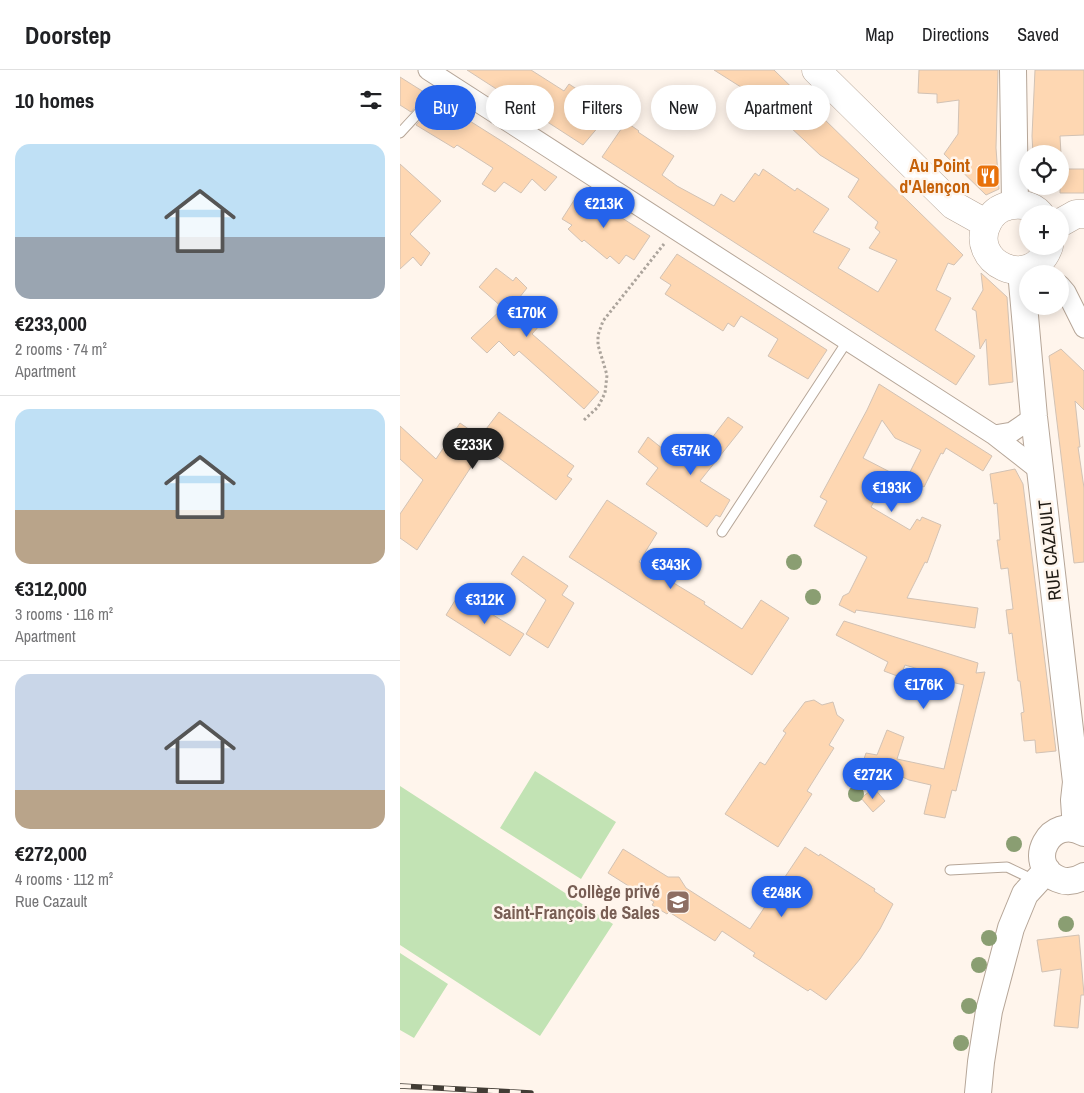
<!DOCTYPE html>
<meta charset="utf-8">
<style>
body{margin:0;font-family:"Archivo Narrow",sans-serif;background:#f2f2f2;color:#202124;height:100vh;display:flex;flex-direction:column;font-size:19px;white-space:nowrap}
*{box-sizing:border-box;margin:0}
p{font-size:16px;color:#757577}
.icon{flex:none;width:28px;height:28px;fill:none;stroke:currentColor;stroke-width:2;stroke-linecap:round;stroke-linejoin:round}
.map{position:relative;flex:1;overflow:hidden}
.side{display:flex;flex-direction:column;background:#fff;width:400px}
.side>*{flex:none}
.guide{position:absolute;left:15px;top:15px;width:475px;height:45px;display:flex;gap:10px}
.buttons{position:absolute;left:619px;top:75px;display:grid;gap:10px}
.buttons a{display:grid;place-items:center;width:50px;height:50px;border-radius:50%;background:#fff;box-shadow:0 2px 12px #0003;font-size:25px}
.price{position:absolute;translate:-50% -42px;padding:0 11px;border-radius:18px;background:#2563eb;color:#fff;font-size:16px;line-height:32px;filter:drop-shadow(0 1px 2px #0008)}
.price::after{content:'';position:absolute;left:50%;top:30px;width:15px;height:11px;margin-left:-8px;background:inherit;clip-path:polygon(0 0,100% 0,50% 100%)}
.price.on{background:#222;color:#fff}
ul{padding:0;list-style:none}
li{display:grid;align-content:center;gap:10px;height:265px;padding:0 15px}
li+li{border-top:1px solid #e0e0e0}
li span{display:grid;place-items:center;height:155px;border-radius:15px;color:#555}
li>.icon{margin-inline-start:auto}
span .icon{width:90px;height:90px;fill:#fffc;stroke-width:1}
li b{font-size:21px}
h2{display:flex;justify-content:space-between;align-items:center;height:60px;padding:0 15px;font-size:21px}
.chip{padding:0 18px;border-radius:22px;background:#fff;box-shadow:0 2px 12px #0003;font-size:18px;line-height:45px}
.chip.on{background:#2563eb;color:#fff}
header{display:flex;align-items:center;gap:30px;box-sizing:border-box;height:70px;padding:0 25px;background:#fff;border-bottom:1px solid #e0e0e0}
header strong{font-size:24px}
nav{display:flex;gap:28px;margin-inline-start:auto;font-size:18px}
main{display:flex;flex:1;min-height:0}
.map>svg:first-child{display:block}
</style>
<header>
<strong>Doorstep</strong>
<nav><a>Map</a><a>Directions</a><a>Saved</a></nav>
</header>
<main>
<section class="side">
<h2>10 homes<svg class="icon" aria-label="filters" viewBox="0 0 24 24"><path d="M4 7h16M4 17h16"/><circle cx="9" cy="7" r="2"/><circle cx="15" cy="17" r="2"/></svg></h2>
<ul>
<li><span style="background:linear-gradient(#bfe0f5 60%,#9aa5b1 0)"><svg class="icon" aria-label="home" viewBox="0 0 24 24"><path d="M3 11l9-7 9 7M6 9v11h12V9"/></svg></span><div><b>€233,000</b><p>2 rooms · 74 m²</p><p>Apartment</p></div></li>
<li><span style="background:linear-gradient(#bfe0f5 65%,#b9a48a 0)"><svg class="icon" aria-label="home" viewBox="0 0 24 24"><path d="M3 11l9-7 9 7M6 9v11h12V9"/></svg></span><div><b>€312,000</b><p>3 rooms · 116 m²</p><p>Apartment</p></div></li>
<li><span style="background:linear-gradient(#c9d6e8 75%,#b9a48a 0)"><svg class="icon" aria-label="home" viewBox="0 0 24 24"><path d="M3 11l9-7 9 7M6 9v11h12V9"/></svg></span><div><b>€272,000</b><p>4 rooms · 112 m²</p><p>Rue Cazault</p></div></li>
</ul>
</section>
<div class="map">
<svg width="684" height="1023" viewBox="0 0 684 1023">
<rect width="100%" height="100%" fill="#fff5ec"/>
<path fill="#c2e3b4" d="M135,701L216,752L181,809L100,758Z
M0,716L213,854L140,966L0,875Z
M0,883L48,914L14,968L0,960Z"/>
<path fill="#fed7b2" stroke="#d2c2b4" d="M67,0H131L164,21L169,14L211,42L183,75Z
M314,0H374L563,185L554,195L548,193L536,220L551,228L535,260L575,286L556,315L202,87L226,52L239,61L238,62L274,86L262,105L277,116L314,136L321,124L334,132L355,103L359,106L363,99L395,121L397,118L429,139L413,162L450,179L438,198L478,222L497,190L469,178L480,162L475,158L478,152L448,127L459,109L420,85L373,41H338L346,27L340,23L344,19Z
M519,0H598L596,78L599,119L586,125L544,84L558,64L559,30L537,33V24L518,23Z
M635,0H684V65L660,66L661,84H633L632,66Z
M0,7L27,24L11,42L0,35Z
M38,31L100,70L157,107L145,121L132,109L121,123L104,112L95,122L82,114L93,98L57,75L54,78L16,55Z
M0,94L41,131L10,164L30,183L21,196L13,187L0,199Z
M660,99H684V123H660Z
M180,121L250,166L234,190L226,185L219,194L210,186L207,189L184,170L182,172L168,159L172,155L162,149Z
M277,184L427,280L408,309L368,286L378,269L341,246L334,257L328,253L323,261L265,224L271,215L260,208Z
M96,198L113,211L116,207L127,218L115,233L140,255L132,264L199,322L184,339L119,281L114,286L99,271L87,283L71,268L103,238L79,217Z
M581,203L607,227L613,312L589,315L586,269L580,279L576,241L572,239L583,220Z
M661,279L684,301V340L675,331L680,377H678L684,418V492L674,493L649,286Z
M479,314L592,386L583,401L546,378L543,384L541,383L524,417L507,408L521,380L495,368L482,350L463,388L490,402L471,437L510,460L517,449L520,451L522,447L541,455L527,493L525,492L507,528L578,538L575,558L456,540L455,543L439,535L443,526L449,523L467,487L414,456L427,431L420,427L467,340Z
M99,342L174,396L167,406L172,409L156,430L84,377L17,480L0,468V444L23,410L0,389V356L36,389L60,353L80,367Z
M328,347L343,357L300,411L330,430L320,447L316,445L307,457L246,414L258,398L238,382L248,367L288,399Z
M615,399L623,414L656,681L636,683L635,670L624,671L621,643L624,642L620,611H618L612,563L609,564L606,540L613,539L608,498L601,499L597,470H600L597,433L594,434L590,404Z
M207,430L257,463L239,492L305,532L304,534L342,559L361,530L389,548L352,605L169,487Z
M123,486L168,516L162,525L174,533L148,578L126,564L146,530L111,504Z
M59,524L124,564L110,586L46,545Z
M444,551L578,593L576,603L585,602L556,721L552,720L545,748L524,744L531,715L509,710L464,689L466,683L477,685L487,660L504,667L497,689L544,699L564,615L551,612L552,609L505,595L500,607L484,601L488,592L436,565Z
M414,630L422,635L433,632L437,645L444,650L429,675L434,678L407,721L412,724L378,777L325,744L360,692L365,695L386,663L383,661L405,632Z
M474,718L485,731L473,742L461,728Z
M405,777L419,786L420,784L475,819L474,821L493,834L480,859L460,889L426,930L410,919L408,921L353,886L355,883L322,861L315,871L269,842L267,844L252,835L254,832L208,803L223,779L268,807H279L286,818L350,859Z
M679,865L684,925H681L678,958L654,956L661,899L642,902L637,870Z"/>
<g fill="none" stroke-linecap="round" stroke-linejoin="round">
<g stroke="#b6a698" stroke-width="11">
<path id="lane" d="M0,63L47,12
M322,462L448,270
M550,800L607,797L634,810"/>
</g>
<g stroke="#b6a698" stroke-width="21">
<path id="street" d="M28,0L594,365L640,401
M660,215L666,222L684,258
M594,365L612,362L634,347"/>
</g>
<g stroke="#b6a698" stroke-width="28">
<path id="secondary" d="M613,0L615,134
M621,201L634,347L676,712L674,730L676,759
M684,763C650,743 624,794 658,809C667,813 676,811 684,806
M578,1023L581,992L589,941L611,858L625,824L647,800"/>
</g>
<g stroke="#b6a698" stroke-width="29">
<path id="primary" d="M416,0L553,135L587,154
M640,144C632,135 620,133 608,136C599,138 592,144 588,152C566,192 632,224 649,176
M660,153L676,144H684"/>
</g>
<path stroke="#aca49c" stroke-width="3" stroke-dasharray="2.5 2.5" stroke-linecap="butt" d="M184,350L198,337L205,323L207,305L198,275V265L203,251L264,174"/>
<use href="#lane" stroke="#fff" stroke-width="9"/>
<use href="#street" stroke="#fff" stroke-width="19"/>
<use href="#secondary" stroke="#fff" stroke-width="26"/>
<use href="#primary" stroke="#fff" stroke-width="28"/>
<g stroke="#423c35" stroke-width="5.5">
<path id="rail" d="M0,1016L131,1023"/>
</g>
<use href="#rail" stroke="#fff5ec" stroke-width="4" stroke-dasharray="11" stroke-linecap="butt"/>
</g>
<g fill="#8a9e72">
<circle cx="394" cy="492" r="8"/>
<circle cx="413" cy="527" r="8"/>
<circle cx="456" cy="724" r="8"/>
<circle cx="614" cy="774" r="8"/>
<circle cx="666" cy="854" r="8"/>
<circle cx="589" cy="868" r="8"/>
<circle cx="579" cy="895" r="8"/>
<circle cx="569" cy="936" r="8"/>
<circle cx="561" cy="973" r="8"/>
</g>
<defs>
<g id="restaurant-square" transform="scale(1.25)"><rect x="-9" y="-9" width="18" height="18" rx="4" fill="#e8710a" stroke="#fff5ec"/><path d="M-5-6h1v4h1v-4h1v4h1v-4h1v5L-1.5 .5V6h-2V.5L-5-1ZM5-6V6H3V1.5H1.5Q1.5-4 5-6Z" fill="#fff"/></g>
<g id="school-square" transform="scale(1.25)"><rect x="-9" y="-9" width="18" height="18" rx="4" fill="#8d6e63" stroke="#fff5ec"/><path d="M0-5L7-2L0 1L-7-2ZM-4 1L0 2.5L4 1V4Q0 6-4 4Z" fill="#fff"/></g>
</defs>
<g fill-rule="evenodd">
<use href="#restaurant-square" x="588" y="106"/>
<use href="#school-square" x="278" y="832"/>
</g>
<g text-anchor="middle" stroke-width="5" stroke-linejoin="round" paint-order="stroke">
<g font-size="18" font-weight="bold" fill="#c56008" stroke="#fff5ec" text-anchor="end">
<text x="570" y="102">Au Point<tspan x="570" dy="21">d'Alençon</tspan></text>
</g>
<g font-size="18" fill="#1e1913" stroke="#fff5ec">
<text transform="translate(650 480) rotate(-96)" y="6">RUE CAZAULT</text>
</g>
<g font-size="18" font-weight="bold" fill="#785e54" stroke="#fff5ec" text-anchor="end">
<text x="260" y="828">Collège privé<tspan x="260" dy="21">Saint-François de Sales</tspan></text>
</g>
</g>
</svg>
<div class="buttons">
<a><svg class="icon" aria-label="locate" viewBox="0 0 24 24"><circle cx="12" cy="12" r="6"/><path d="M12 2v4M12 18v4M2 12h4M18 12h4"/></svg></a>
<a>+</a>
<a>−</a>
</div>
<b class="price" style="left:204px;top:159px">€213K</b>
<b class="price" style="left:127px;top:268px">€170K</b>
<b class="price on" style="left:73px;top:400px">€233K</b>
<b class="price" style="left:291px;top:406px">€574K</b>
<b class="price" style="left:492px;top:443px">€193K</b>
<b class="price" style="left:271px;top:520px">€343K</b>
<b class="price" style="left:85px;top:555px">€312K</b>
<b class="price" style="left:524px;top:640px">€176K</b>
<b class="price" style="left:473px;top:730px">€272K</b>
<b class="price" style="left:382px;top:848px">€248K</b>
<div class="guide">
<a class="chip on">Buy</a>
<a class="chip">Rent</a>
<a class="chip">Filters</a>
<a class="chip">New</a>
<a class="chip">Apartment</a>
</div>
</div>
</main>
